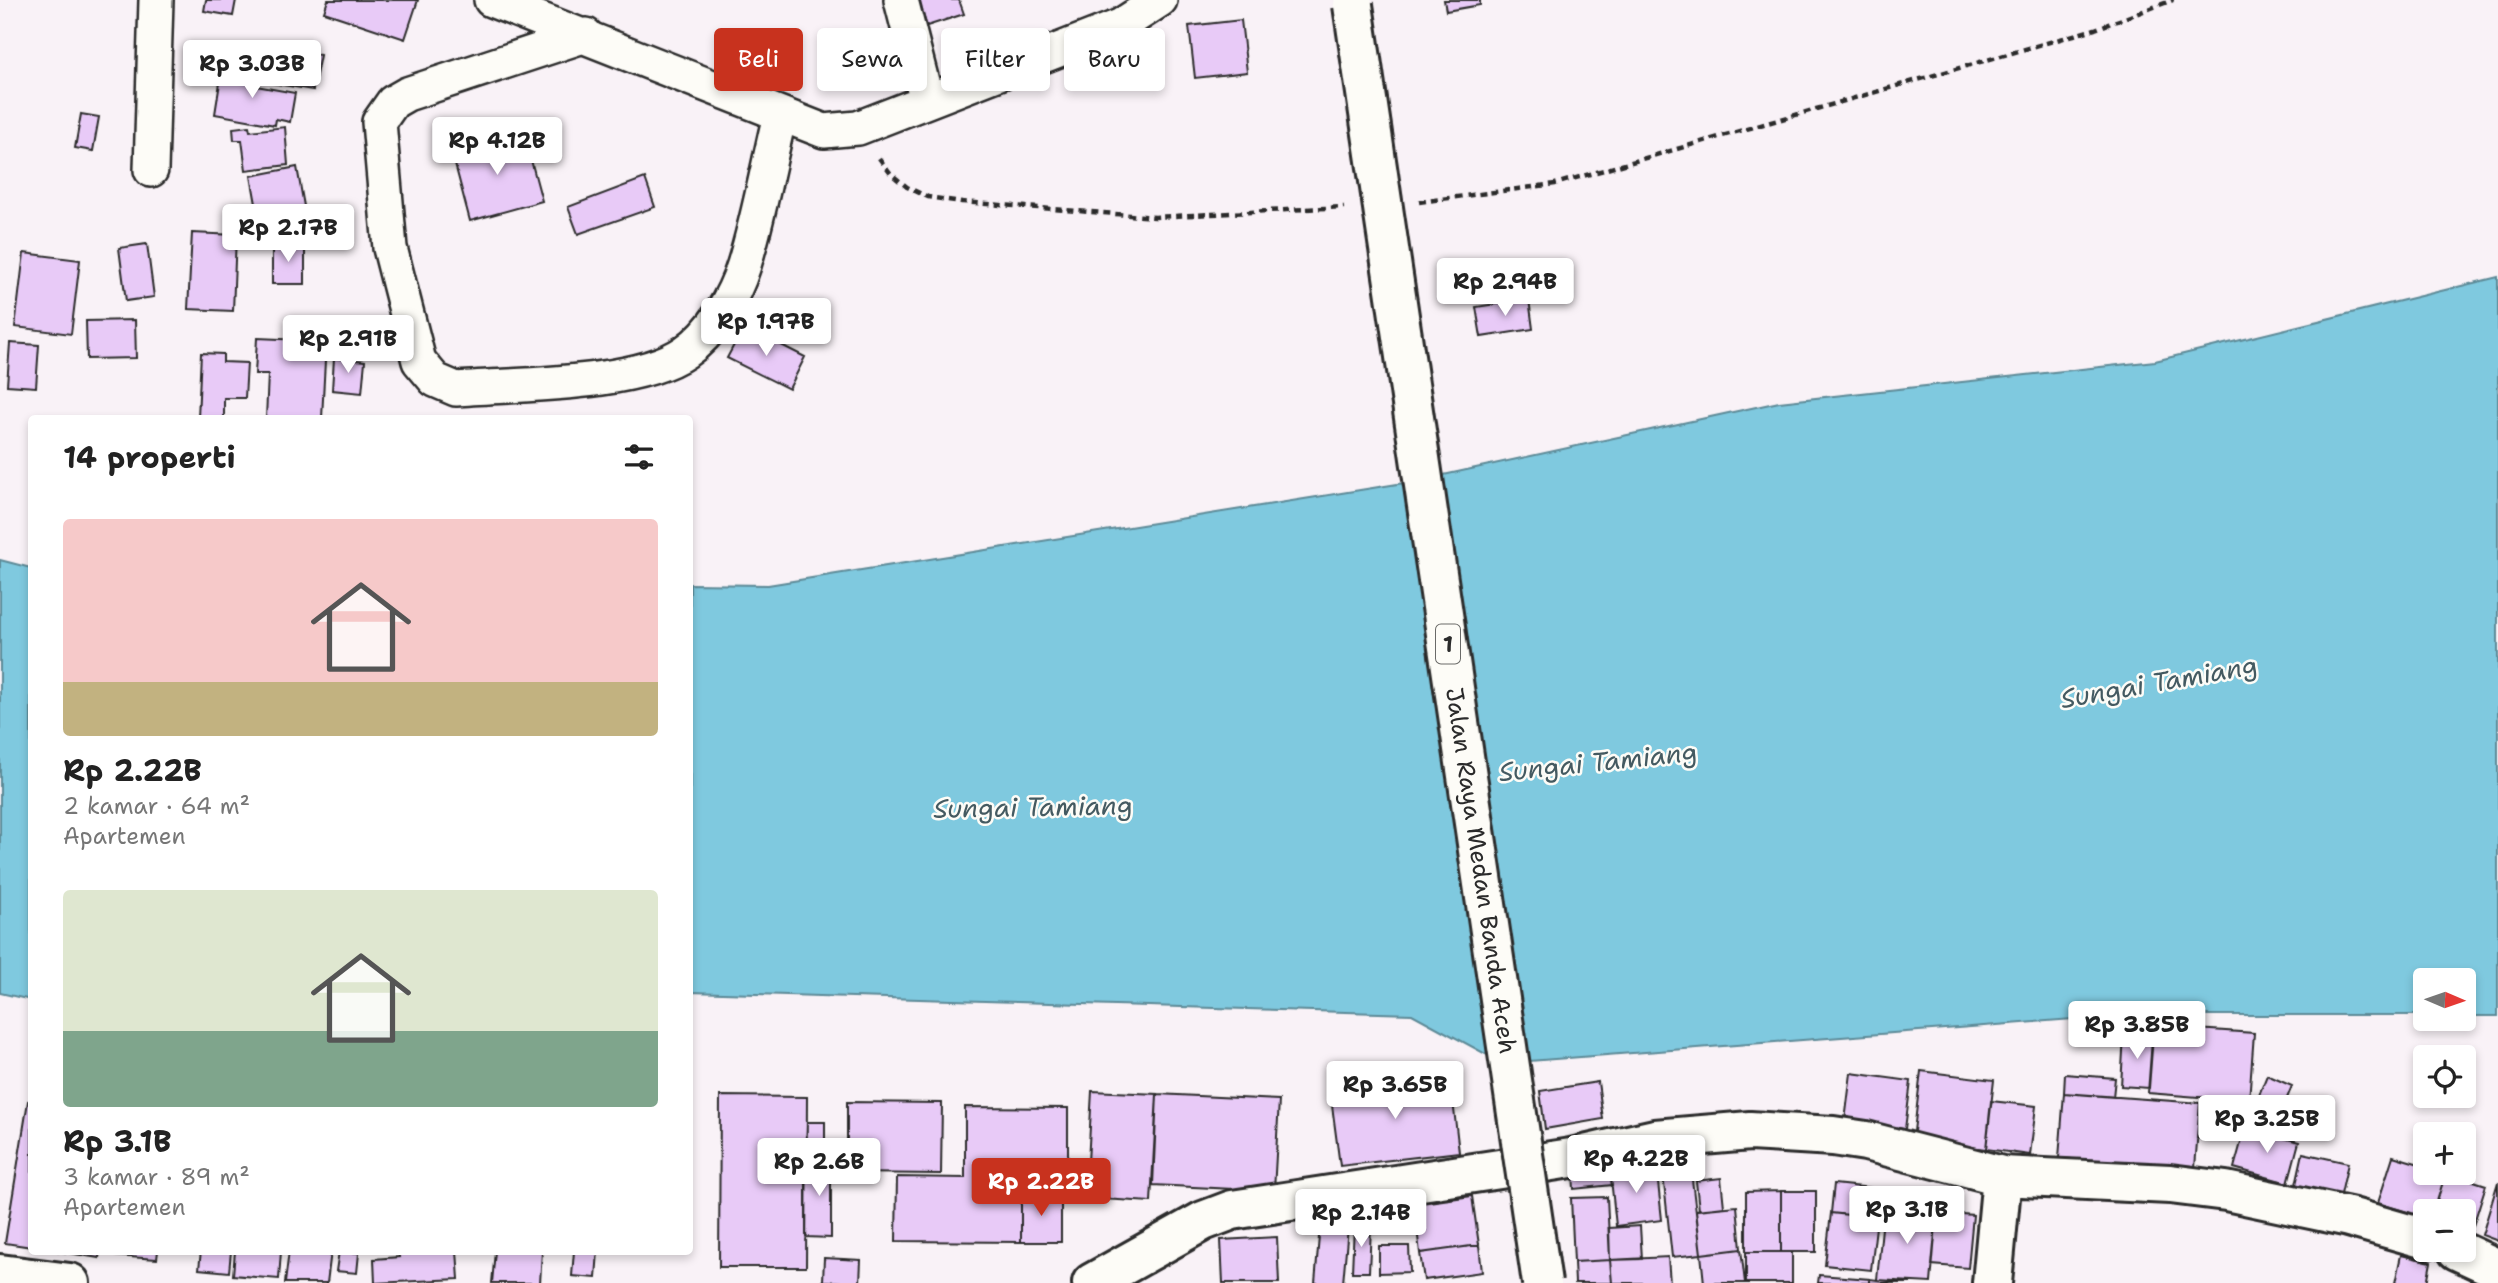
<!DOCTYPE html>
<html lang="id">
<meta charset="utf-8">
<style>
body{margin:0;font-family:"Shantell Sans",sans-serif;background:#f6f6f6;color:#222;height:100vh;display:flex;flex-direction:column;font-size:26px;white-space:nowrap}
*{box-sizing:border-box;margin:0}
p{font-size:23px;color:#767676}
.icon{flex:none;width:38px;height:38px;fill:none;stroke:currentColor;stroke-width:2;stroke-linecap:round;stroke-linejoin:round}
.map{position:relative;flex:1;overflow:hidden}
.panel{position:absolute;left:28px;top:415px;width:665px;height:840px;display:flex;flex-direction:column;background:#fff;border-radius:7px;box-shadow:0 4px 10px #0003}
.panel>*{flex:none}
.guide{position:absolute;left:714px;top:28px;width:665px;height:63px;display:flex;gap:14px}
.needle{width:46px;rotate:92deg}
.controls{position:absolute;left:2413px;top:968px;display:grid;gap:14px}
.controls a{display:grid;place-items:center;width:63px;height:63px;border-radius:7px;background:#fff;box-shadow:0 4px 10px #0003;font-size:35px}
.price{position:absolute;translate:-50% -60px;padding:0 16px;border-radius:7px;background:#fff;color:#222;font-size:23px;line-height:46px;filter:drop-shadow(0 2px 4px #0008)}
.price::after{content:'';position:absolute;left:50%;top:42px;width:21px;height:16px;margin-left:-10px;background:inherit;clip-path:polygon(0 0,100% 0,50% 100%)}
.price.active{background:#c8321e;color:#fff}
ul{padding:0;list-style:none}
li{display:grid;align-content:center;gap:14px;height:371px;padding:0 35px}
li span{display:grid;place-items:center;height:217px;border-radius:7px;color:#555}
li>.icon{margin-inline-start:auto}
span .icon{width:126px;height:126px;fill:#fffc;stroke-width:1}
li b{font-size:30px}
h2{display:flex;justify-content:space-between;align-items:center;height:84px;padding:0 35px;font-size:30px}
.chip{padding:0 24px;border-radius:7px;background:#fff;box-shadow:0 4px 10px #0003;font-size:24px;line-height:63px}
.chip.active{background:#c8321e;color:#fff}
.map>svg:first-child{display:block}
</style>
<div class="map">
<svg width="2498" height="1283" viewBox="0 0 2498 1283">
<rect width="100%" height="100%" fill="#f9f2f7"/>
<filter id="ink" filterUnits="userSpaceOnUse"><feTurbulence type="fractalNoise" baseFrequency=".0143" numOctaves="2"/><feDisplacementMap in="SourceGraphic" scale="14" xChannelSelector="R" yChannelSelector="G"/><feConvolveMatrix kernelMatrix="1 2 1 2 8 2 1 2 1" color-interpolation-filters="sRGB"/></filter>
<g filter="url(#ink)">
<path fill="#7fc9df" stroke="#5d8a97" stroke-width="2" d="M2498,277V1016H2464V980H2426L2425,1015H2126L1502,1063L1412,1014L690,992V584L768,585L1416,481L1779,402L2155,361Z
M0,560L31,568V1000L0,993Z"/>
<path fill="#e8caf7" stroke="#2b2b2b" stroke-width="2" d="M206,0H236L233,16L204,11Z
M328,0H418L405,39L324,12Z
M918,0H959L964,14L927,26Z
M1444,0H1480V5L1446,11Z
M1241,20L1247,72L1195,78L1189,26Z
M258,43L320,55L313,90L260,81L261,74L253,73Z
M222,70L257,76L256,86L295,93L290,122L276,119L275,125L215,114Z
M81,114L99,117L93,151L75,148Z
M249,126L250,131L285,127L288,165L246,170L242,140H234L233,128Z
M524,134L542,201L470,221L452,153Z
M297,167L307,223L261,232L251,176Z
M645,178L655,207L578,234L568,207Z
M192,233L236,235L233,311L188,309Z
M147,244L154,297L126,301L119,248Z
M272,245H305V284H272Z
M24,253L80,260L71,334L15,327Z
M1529,299L1533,329L1481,337L1476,307Z
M135,320L136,358L87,359L86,321Z
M744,326L805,357L789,389L727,358Z
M257,338L326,341L322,418H266L268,374H255Z
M10,343L39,345L36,387L7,385Z
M201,353L223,354V362L247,363L245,398H224V418H198Z
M334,358L365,361L362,393L332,390Z
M2153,1026L2254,1033L2249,1101L2148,1093Z
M2124,1034L2153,1036L2149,1088L2121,1086Z
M1921,1071L1994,1080L1986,1149L1913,1140Z
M1851,1073L1911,1081L1905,1129L1845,1121Z
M2065,1074L2115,1078L2113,1097L2064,1093Z
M1450,1075L1459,1152L1340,1166L1330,1090Z
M2267,1075L2292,1086L2277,1123L2252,1112Z
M1598,1082L1603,1119L1545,1129L1540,1091Z
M1092,1091L1157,1094L1151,1202L1086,1198Z
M2064,1093L2200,1103L2195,1168L2059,1158Z
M1157,1094L1279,1100L1274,1191L1153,1185Z
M720,1096L807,1097L806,1267H719Z
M28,1101L32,1102V1247L5,1243Z
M1991,1101L2036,1106L2030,1155L1986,1149Z
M847,1102L942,1103L941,1174L847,1173Z
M2200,1103L2235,1106L2232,1141L2197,1138Z
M965,1107L1068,1108V1178L1021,1177V1242L896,1241L897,1177L965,1178Z
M807,1122H825V1148H806Z
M2245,1128L2299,1142L2288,1183L2234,1168Z
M2303,1153L2348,1163L2340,1199L2295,1189Z
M2393,1156L2426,1166V1172H2446L2434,1211H2426V1218L2378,1203Z
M806,1158H831V1238L806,1237Z
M1690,1163L1701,1254L1672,1257L1662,1165Z
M1656,1164L1662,1220L1616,1226L1610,1169Z
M1610,1169L1612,1185L1574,1189L1573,1173Z
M2446,1172L2486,1185L2471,1232L2464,1230V1211H2434Z
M1721,1178L1724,1207L1699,1210L1696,1181Z
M2498,1182V1241L2482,1235Z
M1834,1184L1880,1189L1877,1218L1831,1213Z
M1781,1191V1252H1746V1192Z
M1781,1191H1816V1252H1781Z
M1021,1195H1061V1242H1021Z
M1472,1196L1479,1245L1420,1253L1414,1204Z
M1607,1197L1610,1260L1574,1262L1571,1198Z
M1737,1206L1741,1249L1701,1254L1696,1210Z
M1884,1207L1937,1212L1931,1283L1877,1280Z
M1937,1212L1973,1215L1968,1268L1932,1265Z
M1831,1213L1877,1218L1871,1270L1825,1265Z
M1320,1225L1348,1227L1343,1283H1315Z
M1354,1225L1371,1226L1369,1272H1352Z
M1640,1226L1642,1259L1610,1260L1609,1228Z
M1277,1237L1279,1283H1223L1221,1240Z
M1479,1245L1482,1272L1424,1280L1420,1253Z
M1379,1246H1409L1410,1272L1379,1273Z
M1741,1249L1745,1283H1704L1701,1254Z
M57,1251H100L99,1258Z
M115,1251H158L157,1259L115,1256Z
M201,1251H231L229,1272L199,1269Z
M235,1251H281L279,1279L233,1275Z
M289,1251H331L327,1283H285Z
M339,1251L359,1253L357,1273L336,1271Z
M398,1251H457L459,1279L375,1283L374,1259L399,1257Z
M495,1251H542L540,1283H492Z
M574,1251H598L596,1278L572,1276Z
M1746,1252H1792V1283H1746Z
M2401,1255L2431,1262L2427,1283H2395Z
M1668,1257L1670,1283H1612L1610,1260Z
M824,1258L861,1260L860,1283L823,1281Z
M1610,1260L1612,1283H1575L1574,1262Z
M1819,1275L1870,1279V1283H1818Z
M1870,1279L1877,1280L1911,1283H1870Z"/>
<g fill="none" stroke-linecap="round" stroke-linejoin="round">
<g stroke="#2b2b2b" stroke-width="38">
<path id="minor" d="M491,0L824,131L858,128L1120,26L1160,0
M901,0L927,101
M586,35L407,94L393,102L379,122L390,248L419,361L435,380L456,389C517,384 636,386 685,352C713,333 734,297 744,265C759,216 768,165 780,115
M151,170L156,0"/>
</g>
<g stroke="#2b2b2b" stroke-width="44">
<path id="tertiary" d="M2457,1250L2498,1269
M1092,1283L1203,1221L1232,1210L1571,1158L1655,1139L1750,1131L1833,1136L1866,1141L2002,1176L2170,1184L2226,1191L2349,1217L2426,1239
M1992,1283L2002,1176"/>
</g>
<g stroke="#2b2b2b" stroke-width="44">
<path id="trunk" d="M0,1274L70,1283"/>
</g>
<path stroke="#2b2b2b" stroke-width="4.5" stroke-dasharray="7 5" stroke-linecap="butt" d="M879,158L891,174L907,187L928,197L962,202L1155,217L1344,207
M1419,202L1555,184L2095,29L2173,0"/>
<use href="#minor" stroke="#fdfcf7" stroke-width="33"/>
<use href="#tertiary" stroke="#fdfcf7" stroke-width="38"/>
<use href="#trunk" stroke="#fdfcf7" stroke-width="38"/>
<g stroke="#2b2b2b" stroke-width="44" stroke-linecap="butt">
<g id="trunk-bridge">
<path id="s1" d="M1353,5L1542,1283"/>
</g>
</g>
<use href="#trunk-bridge" stroke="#fdfcf7" stroke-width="38"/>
</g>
</g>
<g text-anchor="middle" stroke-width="5" stroke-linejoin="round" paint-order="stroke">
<rect fill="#fdfcf7" stroke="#6a6a68" stroke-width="2" x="1436" y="624.5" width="24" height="39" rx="5"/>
<g font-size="23" font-weight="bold" fill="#2b2b2b">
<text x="1448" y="652">1</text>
</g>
<g font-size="24" fill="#2b2b2b" stroke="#fdfcf7">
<text dy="8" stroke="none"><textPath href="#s1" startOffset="875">Jalan Raya Medan Banda Aceh</textPath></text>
</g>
<g font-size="26" font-style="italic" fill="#445a61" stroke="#fdfcf7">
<text transform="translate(2159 682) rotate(-10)" y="9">Sungai Tamiang</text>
<text transform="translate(1598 762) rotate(-6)" y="9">Sungai Tamiang</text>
<text transform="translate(1033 807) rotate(-1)" y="9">Sungai Tamiang</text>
</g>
</g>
</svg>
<div class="controls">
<a><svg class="needle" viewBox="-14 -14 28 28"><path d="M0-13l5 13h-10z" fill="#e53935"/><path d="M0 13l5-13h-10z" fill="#767676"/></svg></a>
<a><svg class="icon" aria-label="locate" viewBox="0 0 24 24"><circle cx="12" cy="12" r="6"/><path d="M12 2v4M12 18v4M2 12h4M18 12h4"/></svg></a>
<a>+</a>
<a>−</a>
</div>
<b class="price" style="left:252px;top:100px">Rp 3.03B</b>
<b class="price" style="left:497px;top:177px">Rp 4.12B</b>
<b class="price" style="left:288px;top:264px">Rp 2.17B</b>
<b class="price" style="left:1505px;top:318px">Rp 2.94B</b>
<b class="price" style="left:766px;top:358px">Rp 1.97B</b>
<b class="price" style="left:348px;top:375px">Rp 2.91B</b>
<b class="price" style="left:2137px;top:1061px">Rp 3.85B</b>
<b class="price" style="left:1395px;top:1121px">Rp 3.65B</b>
<b class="price" style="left:2267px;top:1155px">Rp 3.25B</b>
<b class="price" style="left:1636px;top:1195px">Rp 4.22B</b>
<b class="price" style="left:819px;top:1198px">Rp 2.6B</b>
<b class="price active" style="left:1041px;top:1218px">Rp 2.22B</b>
<b class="price" style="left:1907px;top:1246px">Rp 3.1B</b>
<b class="price" style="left:1361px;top:1249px">Rp 2.14B</b>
<div class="guide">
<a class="chip active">Beli</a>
<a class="chip">Sewa</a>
<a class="chip">Filter</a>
<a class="chip">Baru</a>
</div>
<section class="panel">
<h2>14 properti<svg class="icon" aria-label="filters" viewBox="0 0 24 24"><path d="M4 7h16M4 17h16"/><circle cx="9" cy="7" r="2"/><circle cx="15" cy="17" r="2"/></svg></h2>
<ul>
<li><span style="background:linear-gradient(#f6c9c9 75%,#c2b280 0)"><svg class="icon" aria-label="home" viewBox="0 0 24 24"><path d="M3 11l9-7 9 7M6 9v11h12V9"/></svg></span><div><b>Rp 2.22B</b><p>2 kamar · 64 m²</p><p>Apartemen</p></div></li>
<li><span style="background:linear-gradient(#dfe7d0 65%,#7fa58c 0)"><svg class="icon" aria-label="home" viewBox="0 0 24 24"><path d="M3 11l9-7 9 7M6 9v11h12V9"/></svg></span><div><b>Rp 3.1B</b><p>3 kamar · 89 m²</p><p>Apartemen</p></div></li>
</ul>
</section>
</div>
